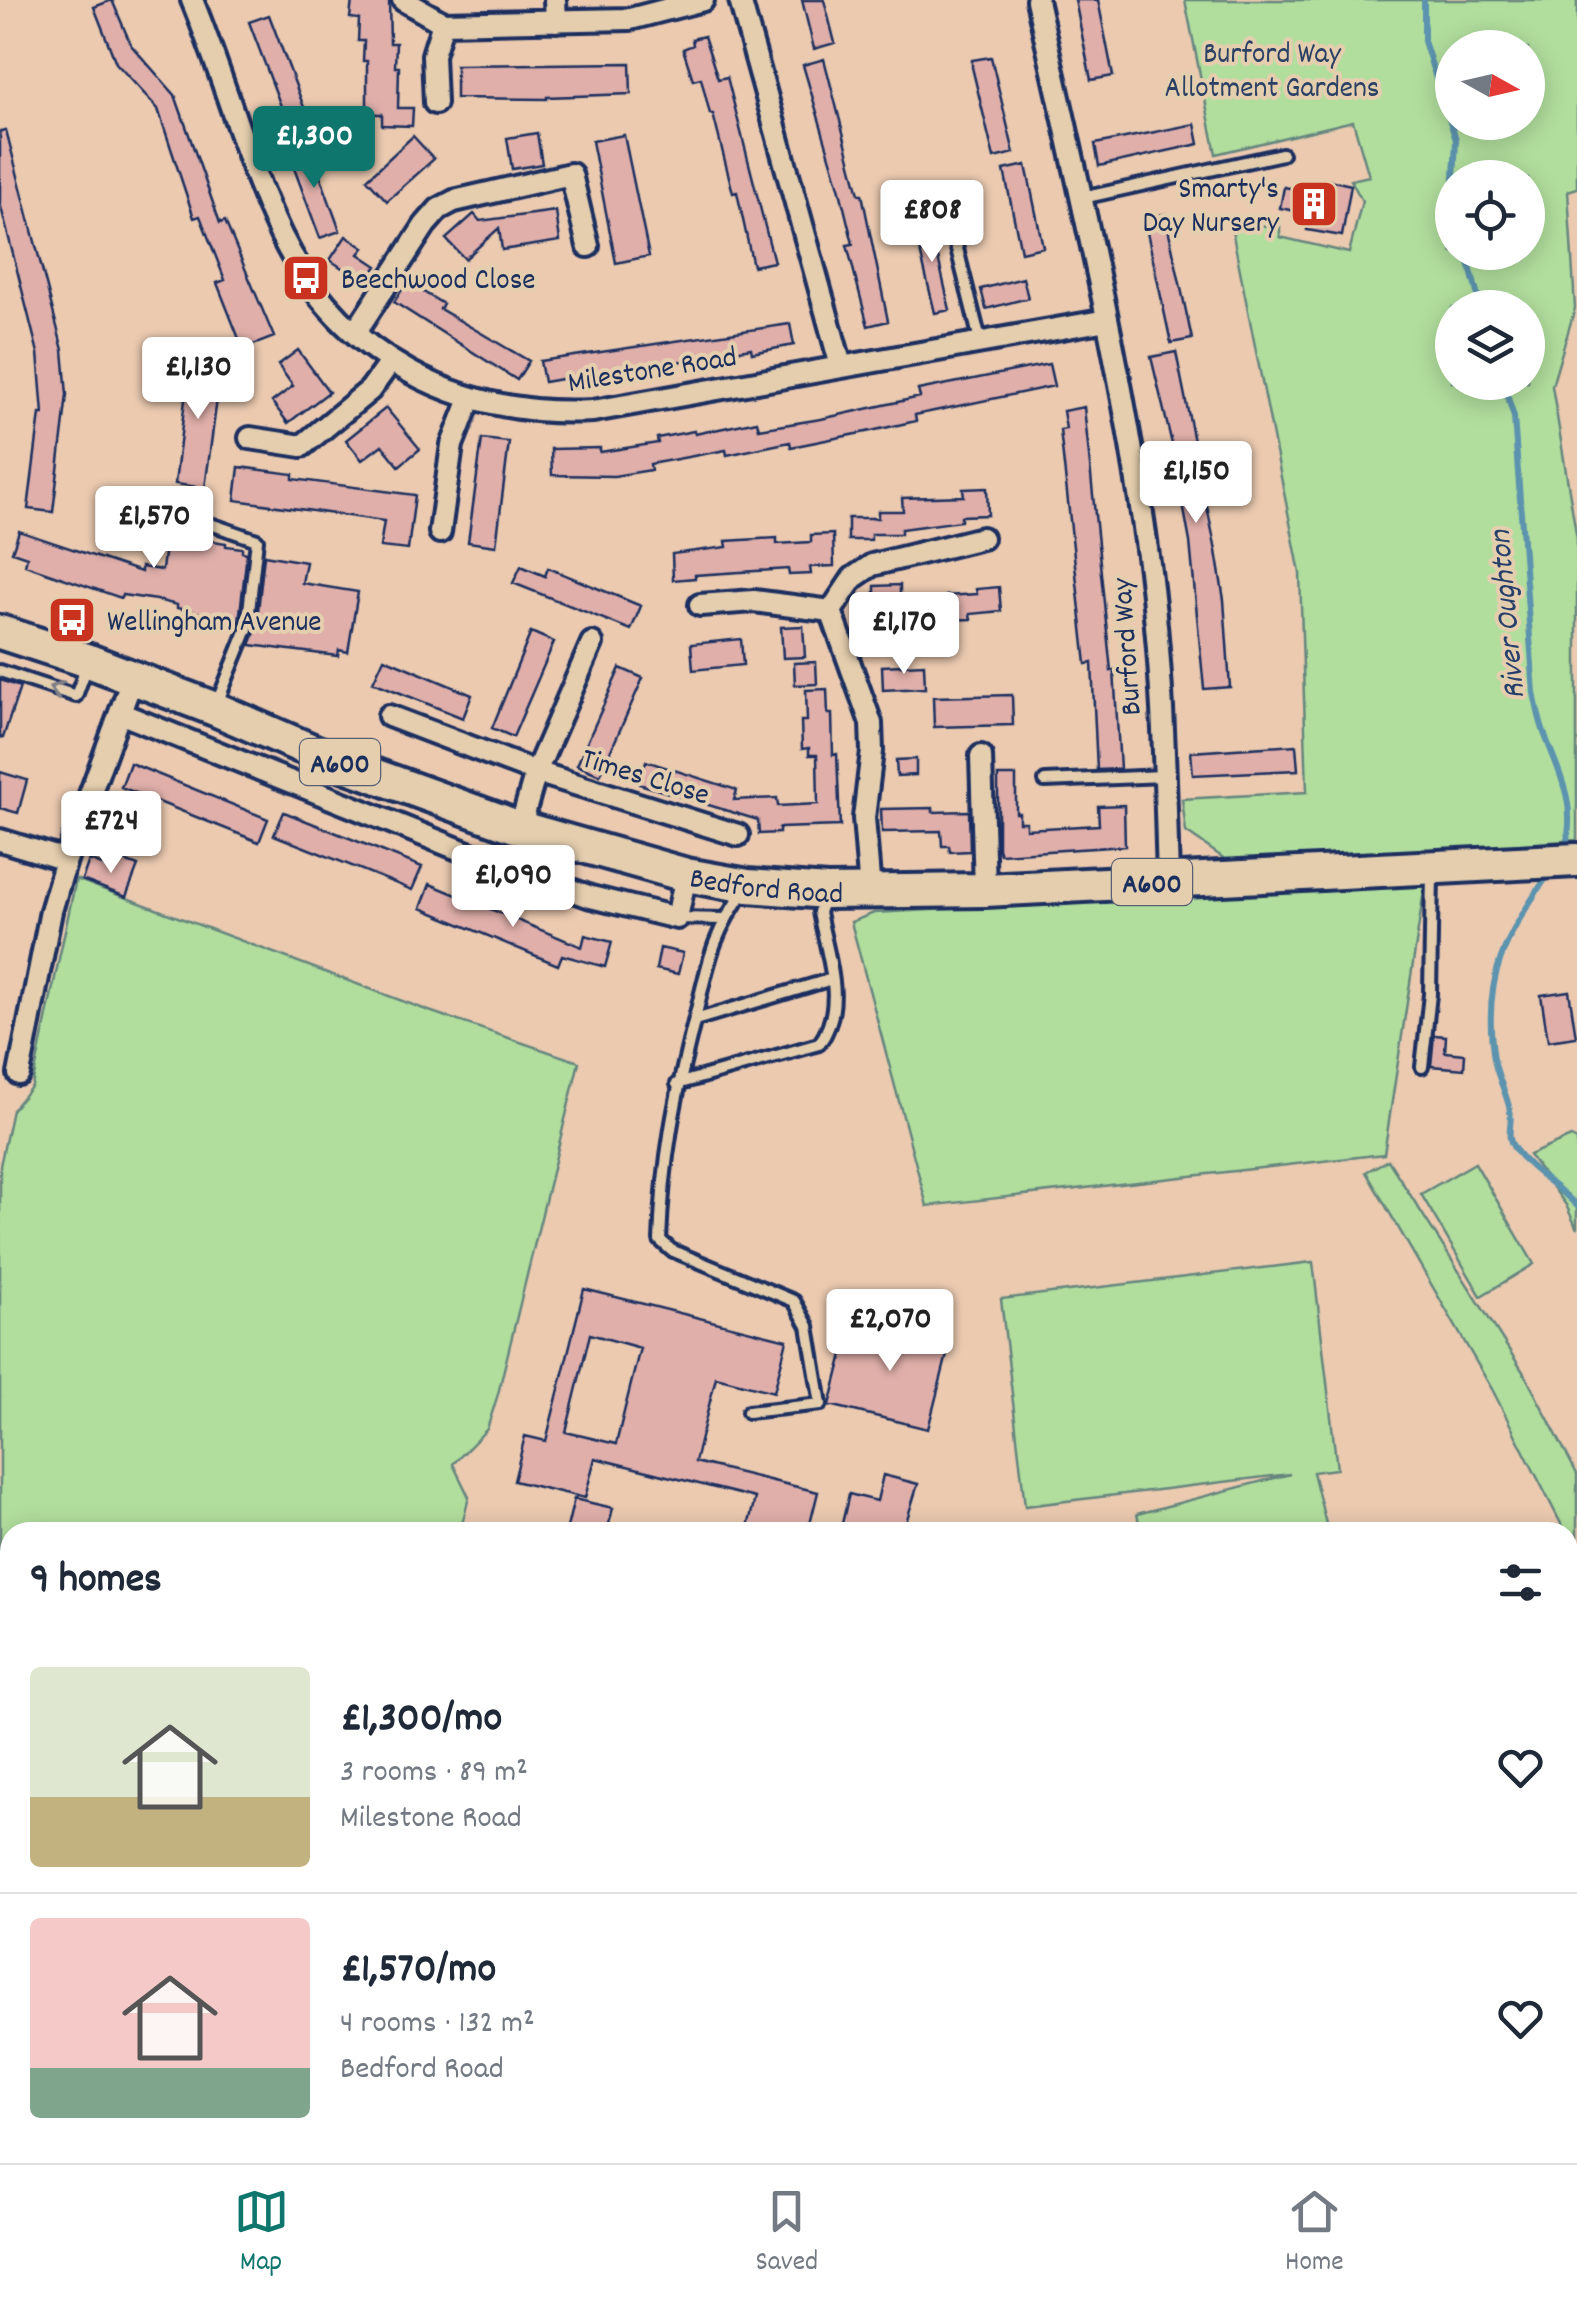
<!DOCTYPE html>
<meta charset="utf-8">
<style>
body{margin:0;font-family:Dekko,sans-serif;background:#f2f2f3;color:#1f2937;height:100vh;display:flex;flex-direction:column;font-size:38px;white-space:nowrap}
*{box-sizing:border-box;margin:0}
p{font-size:32px;color:#747a83}
.icon{flex:none;width:55px;height:55px;fill:none;stroke:currentColor;stroke-width:2;stroke-linecap:round;stroke-linejoin:round}
.map{position:relative;flex:1;overflow:hidden}
.side{position:absolute;left:0px;top:1522px;width:1578px;height:642px;display:flex;flex-direction:column;background:#fff;border-radius:30px 30px 0 0;box-shadow:0 5px 25px #0003}
.side>*{flex:none}
.needle{width:65px;rotate:98deg}
.tools{position:absolute;left:1435px;top:30px;display:grid;gap:20px}
.tools a{display:grid;place-items:center;width:110px;height:110px;border-radius:50%;background:#fff;box-shadow:0 5px 25px #0003;font-size:50px}
.price{position:absolute;translate:-50% -85px;padding:0 22px;border-radius:10px;background:#fff;color:#222;font-size:32px;line-height:65px;filter:drop-shadow(0 2px 5px #0008)}
.price::after{content:'';position:absolute;left:50%;top:60px;width:30px;height:22px;margin-left:-15px;background:inherit;clip-path:polygon(0 0,100% 0,50% 100%)}
.price.on{background:#0f766e;color:#fff}
ul{padding:0;list-style:none}
li{display:flex;align-items:center;gap:30px;height:250px;padding:0 30px}
li+li{border-top:2px solid #e0e1e3}
li span{display:grid;place-items:center;flex:none;width:280px;height:200px;border-radius:10px;color:#555}
li>.icon{margin-inline-start:auto}
span .icon{width:120px;height:120px;fill:#fffc;stroke-width:1}
li b{font-size:42px}
h2{display:flex;justify-content:space-between;align-items:center;height:120px;padding:0 30px;font-size:42px}
.tabs{display:flex;justify-content:space-around;align-items:center;height:140px;border-top:2px solid #e0e1e3;background:#fff;font-size:28px;color:#747a83}
.tabs a{display:grid;justify-items:center;gap:5px}
.tabs .on{color:#0f766e}
.map>svg:first-child{display:block}
</style>
<div class="map">
<svg width="1577" height="2163" viewBox="0 0 1577 2163">
<rect width="100%" height="100%" fill="#ebcab0"/>
<filter id="ink" filterUnits="userSpaceOnUse"><feTurbulence type="fractalNoise" baseFrequency=".01" numOctaves="2"/><feDisplacementMap in="SourceGraphic" scale="20" xChannelSelector="R" yChannelSelector="G"/><feConvolveMatrix kernelMatrix="1 2 1 2 8 2 1 2 1" color-interpolation-filters="sRGB"/></filter>
<g filter="url(#ink)">
<path fill="#b1de9d" stroke="#66867e" stroke-width="2.5" fill-rule="evenodd" d="M1185,0H1577V188L1568,191L1575,308L1552,386L1577,539V840L1235,866L1186,832L1182,799L1307,792L1300,573L1231,225L1280,226V237L1349,253L1362,201L1351,180L1369,176L1353,121L1216,154ZM1452,48H1528V122H1452ZM1452,178H1528V252H1452ZM1452,308H1528V382H1452Z
M76,879L429,1011L579,1062L498,1394L487,1429L453,1464L469,1497L460,1532H10V1976L0,1961L3,1949L0,1945V1166L12,1110L32,1086Z
M1425,884L1384,1154L927,1206L851,922L874,913Z
M1571,1137L1577,1140V1229L1566,1205L1529,1155Z
M1388,1160L1525,1375L1577,1474V1555L1492,1389L1366,1172Z
M1475,1163L1534,1264L1481,1296L1421,1194Z
M1313,1262L1337,1469L1313,1472L1328,1532H1141L1137,1514L1290,1474L1025,1506L1001,1299Z"/>
<g fill="none" stroke-linecap="round" stroke-linejoin="round">
<path stroke="#5b93ae" stroke-width="6" d="M1424,0V41L1456,140L1454,178
M1466,252L1481,308
M1503,382L1514,417L1534,693C1537,708 1540,724 1546,738C1561,777 1577,806 1565,849
M1550,872C1506,937 1481,976 1494,1059C1497,1077 1507,1094 1510,1111C1513,1125 1505,1135 1514,1148C1531,1172 1558,1185 1577,1206"/>
</g>
<path fill="#e0afaa" stroke="#1b2f5e" stroke-width="2.5" fill-rule="evenodd" d="M112,0L131,45L175,95L220,223L225,221L274,337L243,349L217,283L225,280L200,216L194,218L158,109L116,63L94,7Z
M352,0H389L390,43H396L395,67H399L398,108H413L412,126L382,125V114H367V61H363L364,41H358L359,19L350,18Z
M802,0H824L835,43L814,49Z
M1075,0H1098L1113,76L1091,80Z
M269,15L313,131L293,138L249,22Z
M704,36L718,79L727,77L774,262L753,266L737,192L733,193L713,114H710L701,78L693,80L683,49L693,45L692,39Z
M991,57L1014,153L994,158L972,67V60Z
M824,59L859,194H862L888,321L868,326L847,245L853,244L839,187L803,65Z
M630,63L631,94L547,97V99L456,98V65Z
M1195,124L1199,144L1099,166L1095,144Z
M6,130L63,350L67,395L53,512L28,509L40,414H43L38,353L0,203V131Z
M537,133L542,164L512,169L507,138Z
M624,135L649,256L616,263L592,141Z
M413,136L434,159L387,201L367,179Z
M309,145L340,231L320,238L288,152Z
M1026,165L1043,247L1021,252L1004,170Z
M1329,180L1351,185L1342,236L1307,230L1310,214L1280,208L1284,187L1326,195Z
M556,211L560,241L502,250L499,228L465,259L446,239L474,214L480,221Z
M1165,214L1192,339L1171,343L1144,218Z
M929,218L950,310L935,313L913,222Z
M346,236L364,248L359,254L377,266L365,283L330,260Z
M1023,278L1028,298L986,309L981,289Z
M407,282L443,304L440,309L529,361L517,380L394,302Z
M790,324L794,345L752,353L751,348L597,377L596,373L544,382L540,361Z
M298,350L329,392L288,423L272,402L293,386L278,365Z
M1176,352L1216,551L1224,600L1230,687L1204,689L1190,542L1172,444L1151,357Z
M190,358L222,362L205,488L175,484Z
M1049,364L1054,386L915,415L916,421L871,431L791,447L790,442L727,455L726,450L650,464L651,470L614,476L552,475L551,449L600,448V452L658,443L657,438L694,431L695,434L757,421L759,429L821,419L920,397L918,390Z
M1084,407L1111,671L1114,670L1120,769L1097,770L1092,663L1086,664L1060,430L1066,429L1063,411Z
M386,408L420,449L399,466L382,445L362,460L346,440Z
M482,439L509,442L496,546L468,542Z
M239,467L293,474V479L415,495L408,550L380,547L384,521L235,500Z
M987,488L988,515L961,516V521L901,529V534H871V540H848V518H878V511H903L902,498L964,496L963,489Z
M148,518L169,521L168,526L188,528L187,532L207,535V540L226,543V546L242,548V552L247,553L239,622L177,608V605L157,600L122,595L121,598L25,565L27,557L12,552L19,531L141,572V567L162,570L166,537L146,535Z
M833,534L834,566L810,567L811,574L789,575L788,569L695,575V578L673,580L672,554L727,547L726,541L777,538V544L811,542V535Z
M264,555L306,562L302,583L358,592L348,652L339,650L338,656L250,645L256,630Z
M521,566L545,576L548,568L641,606L631,630L513,583Z
M900,585V622L875,623V586Z
M999,587L1001,611L970,614L971,619L948,620L946,596L977,594L976,589Z
M803,626L805,657L783,658L781,627Z
M531,632L554,642L513,737L492,728Z
M741,639L743,665L693,670L691,644Z
M384,658L472,695L463,718L373,682Z
M816,662L817,684L795,685L794,663Z
M924,664L925,688L883,690L882,666Z
M620,668L643,678L600,775L577,765Z
M0,680L20,687L3,738L0,737Z
M827,689L828,714H832L833,755L837,754L840,826L779,828V833L759,834L758,820L639,784L646,761L737,790L734,800L777,798L778,806L818,804L817,755H809V748L802,749L801,721H807L806,690Z
M1012,695L1013,725L934,727L933,697Z
M1296,745L1298,770L1193,775L1191,752Z
M916,759V775L897,776L896,760Z
M130,763L268,819L259,842L121,787Z
M0,772L27,780L18,813L0,808Z
M998,776H1016V813H1019V822H1026V829L1099,825L1098,806L1124,805L1125,846L1000,854L998,848Z
M933,808V812L969,811L970,851L950,852L949,846H942L941,831L882,832L881,809Z
M284,812L422,867L412,890L274,835Z
M114,857L138,866L126,897L82,880L89,860L110,868Z
M430,884L582,947L585,935L612,942L605,967L562,955L558,965L421,908Z
M660,948L683,953L678,974L656,969Z
M1569,991L1576,1037L1548,1041L1541,995Z
M1434,1035L1446,1036L1445,1052L1465,1054L1464,1069L1431,1066Z
M584,1289L787,1340L774,1392L716,1377L695,1462L818,1492L808,1532H771L748,1527L755,1498L595,1458L585,1498L514,1481L525,1436L546,1441ZM590,1334L640,1348L616,1444L566,1432Z
M852,1319L950,1343L928,1429L830,1405Z
M883,1475L918,1484L903,1532H840L849,1494L877,1501Z
M574,1499L613,1508L607,1532H566Z"/>
<g fill="none" stroke-linecap="round" stroke-linejoin="round">
<g stroke="#1b2f5e" stroke-width="18">
<path id="lane" d="M1082,198L1282,154
M950,221L980,340
M158,506L257,540L247,629L217,703
M0,671L76,696L87,666
M1045,781L1164,776
M745,890C711,935 708,966 695,1018C675,1097 663,1158 660,1240L671,1250L794,1301L808,1326L821,1404L748,1412
M677,918L724,919
M695,1020L832,979
M1422,1067L1430,994L1432,873
M677,1084L819,1044C848,1005 827,956 819,912L824,899
M1147,2155V2163
M0,2160L30,2157L44,2163"/>
</g>
<g stroke="#1b2f5e" stroke-width="28">
<path id="street" d="M192,0C224,77 245,160 281,235C341,358 459,418 593,411L1107,320
M403,0L443,23L630,19L703,0
M555,0L556,21
M740,0L841,366
M1037,0C1078,184 1123,369 1148,556C1163,663 1165,774 1168,881
M435,103L433,55L443,23
M355,333L425,225L439,209L454,201L571,174L588,246
M250,438L302,446L370,390L391,361
M440,532L452,445L470,399
M700,605L754,601L831,611
M122,714L468,853L591,897L677,918L686,875
M389,716L536,772L738,835
M981,756L985,890
M520,828L536,772L592,643
M0,840L66,860
M870,892L864,818L872,751L871,723L831,611L853,578L872,565L982,538
M19,1074L51,911L66,860L133,677
M957,2155L961,2163
M994,2163L1013,2155
M1293,2163V2155"/>
</g>
<g stroke="#1b2f5e" stroke-width="40">
<g id="primary">
<path id="s1" d="M0,632L89,661L215,709L340,763L520,828L686,875L748,886L827,892L985,890L1577,860"/>
</g>
</g>
<use href="#lane" stroke="#e4ceae" stroke-width="10"/>
<use href="#street" stroke="#e4ceae" stroke-width="20"/>
<use href="#primary" stroke="#e4ceae" stroke-width="32"/>
</g>
<defs><path id="oneway-chevron" d="M-2-3.5L2.5 0L-2 3.5" fill="none" stroke-width="1.6" stroke-linecap="round" stroke-linejoin="round" transform="scale(2.5)"/></defs>
<use stroke="#807e86" href="#oneway-chevron" transform="translate(56 689) rotate(-162)"/>
</g>
<defs>
<g id="building-square" transform="scale(2.5)"><rect x="-9" y="-9" width="18" height="18" rx="4" fill="#c8321e" stroke="#e4ceae"/><path d="M-4-6H4V6H1V3H-1V6H-4ZM-2.5-4.3h1.7v1.8h-1.7ZM.8-4.3h1.7v1.8H.8ZM-2.5-1h1.7V.8h-1.7ZM.8-1h1.7V.8H.8Z" fill="#fff"/></g>
<g id="bus-square" transform="scale(2.5)"><rect x="-9" y="-9" width="18" height="18" rx="4" fill="#c8321e" stroke="#e4ceae"/><path d="M-5-6H5V4H4V6H2V4H-2V6H-4V4H-5ZM-3.5-4V0h7V-4ZM-3.5 1.2v1.5H-2V1.2ZM2 1.2v1.5H3.5V1.2Z" fill="#fff"/></g>
</defs>
<g fill-rule="evenodd">
<use href="#building-square" x="1314" y="204"/>
<use href="#bus-square" x="306" y="278"/>
<use href="#bus-square" x="72" y="620"/>
</g>
<g text-anchor="middle" stroke-width="8" stroke-linejoin="round" paint-order="stroke">
<g fill="#e4ceae" stroke="#575f76" stroke-width="2.5">
<rect x="300" y="739" width="80" height="46" rx="8"/>
<rect x="1112" y="859" width="80" height="46" rx="8"/>
</g>
<g font-size="28" font-weight="bold" fill="#1b2f5e">
<text x="340" y="772">A600</text>
<text x="1152" y="892">A600</text>
</g>
<g font-size="30" fill="#2a4064" stroke="#e4ceae">
<text x="1272" y="62">Burford Way<tspan x="1272" dy="34">Allotment Gardens</tspan></text>
</g>
<g font-size="30" fill="#1b2f5e" stroke="#e4ceae" text-anchor="start">
<text x="1279" y="197" text-anchor="end">Smarty's<tspan x="1279" dy="34">Day Nursery</tspan></text>
<text x="341" y="288">Beechwood Close</text>
<text x="107" y="630">Wellingham Avenue</text>
</g>
<g font-size="30" fill="#1b2f5e" stroke="#e4ceae">
<text transform="translate(652 368) rotate(-9)" y="10">Milestone Road</text>
<text transform="translate(1125 647) rotate(-94)" y="10">Burford Way</text>
<text transform="translate(646 775) rotate(17)" y="10">Times Close</text>
<text dy="10" stroke="none"><textPath href="#s1" startOffset="810">Bedford Road</textPath></text>
</g>
<g font-size="32" font-style="italic" fill="#26406b" stroke="#e4ceae">
<text transform="translate(1505 615) rotate(-95)" y="11">River Oughton</text>
</g>
</g>
</svg>
<div class="tools">
<a><svg class="needle" viewBox="-14 -14 28 28"><path d="M0-13l5 13h-10z" fill="#e53935"/><path d="M0 13l5-13h-10z" fill="#747a83"/></svg></a>
<a><svg class="icon" aria-label="locate" viewBox="0 0 24 24"><circle cx="12" cy="12" r="6"/><path d="M12 2v4M12 18v4M2 12h4M18 12h4"/></svg></a>
<a><svg class="icon" aria-label="layers" viewBox="0 0 24 24"><path d="M12 4l9 5-9 5-9-5zM3 14l9 5 9-5"/></svg></a>
</div>
<b class="price on" style="left:314px;top:191px">£1,300</b>
<b class="price" style="left:932px;top:265px">£808</b>
<b class="price" style="left:198px;top:422px">£1,130</b>
<b class="price" style="left:1196px;top:526px">£1,150</b>
<b class="price" style="left:154px;top:571px">£1,570</b>
<b class="price" style="left:904px;top:677px">£1,170</b>
<b class="price" style="left:111px;top:876px">£724</b>
<b class="price" style="left:513px;top:930px">£1,090</b>
<b class="price" style="left:890px;top:1374px">£2,070</b>
<section class="side">
<h2>9 homes<svg class="icon" aria-label="filters" viewBox="0 0 24 24"><path d="M4 7h16M4 17h16"/><circle cx="9" cy="7" r="2"/><circle cx="15" cy="17" r="2"/></svg></h2>
<ul>
<li><span style="background:linear-gradient(#dfe7d0 65%,#c2b280 0)"><svg class="icon" aria-label="home" viewBox="0 0 24 24"><path d="M3 11l9-7 9 7M6 9v11h12V9"/></svg></span><div><b>£1,300/mo</b><p>3 rooms · 89 m²</p><p>Milestone Road</p></div><svg class="icon" aria-label="heart" viewBox="0 0 24 24"><path d="M12 20l-8-8c-3-5 5-10 8-4 3-6 11-1 8 4z"/></svg></li>
<li><span style="background:linear-gradient(#f6c9c9 75%,#7fa58c 0)"><svg class="icon" aria-label="home" viewBox="0 0 24 24"><path d="M3 11l9-7 9 7M6 9v11h12V9"/></svg></span><div><b>£1,570/mo</b><p>4 rooms · 132 m²</p><p>Bedford Road</p></div><svg class="icon" aria-label="heart" viewBox="0 0 24 24"><path d="M12 20l-8-8c-3-5 5-10 8-4 3-6 11-1 8 4z"/></svg></li>
</ul>
</section>
</div>
<nav class="tabs">
<a class="on"><svg class="icon" aria-label="map" viewBox="0 0 24 24"><path d="M3 6l6-2 6 2 6-2v14l-6 2-6-2-6 2zM9 4v14M15 6v14"/></svg>Map</a>
<a><svg class="icon" aria-label="saved" viewBox="0 0 24 24"><path d="M7 4h10v16l-5-4-5 4z"/></svg>Saved</a>
<a><svg class="icon" aria-label="home" viewBox="0 0 24 24"><path d="M3 11l9-7 9 7M6 9v11h12V9"/></svg>Home</a>
</nav>
